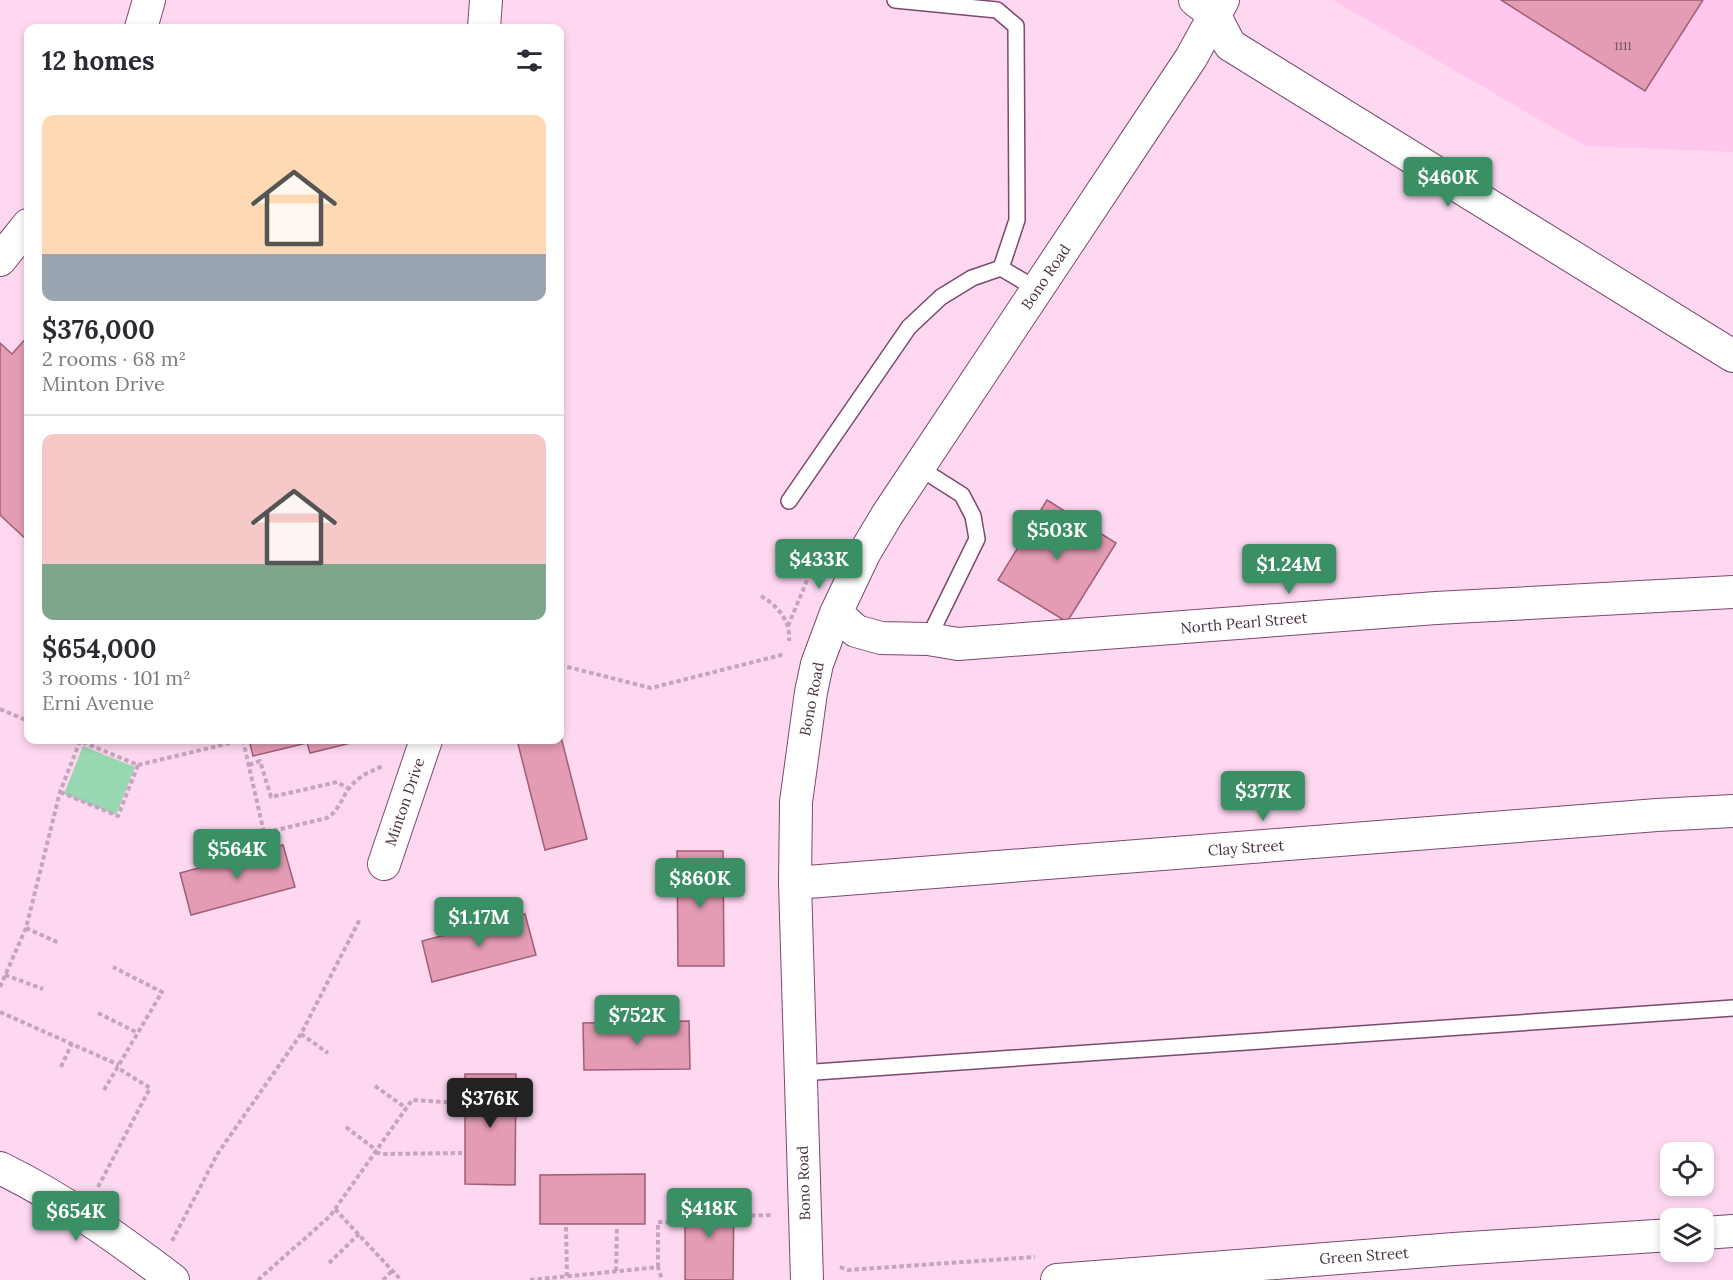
<!DOCTYPE html>
<meta charset="utf-8">
<style>
body{margin:0;font-family:Lora,serif;background:#f7f7f7;color:#2b2b33;height:100vh;display:flex;flex-direction:column;font-size:22px;white-space:nowrap}
*{box-sizing:border-box;margin:0}
p{font-size:20px;color:#7c7c81}
.icon{flex:none;width:33px;height:33px;fill:none;stroke:currentColor;stroke-width:2;stroke-linecap:round;stroke-linejoin:round}
.map{position:relative;flex:1;overflow:hidden}
.sheet{position:absolute;left:24px;top:24px;width:540px;height:720px;display:flex;flex-direction:column;background:#fff;border-radius:12px;box-shadow:0 3px 9px #0003}
.sheet>*{flex:none}
.controls{position:absolute;left:1660px;top:1142px;display:grid;gap:12px}
.controls a{display:grid;place-items:center;width:54px;height:54px;border-radius:12px;background:#fff;box-shadow:0 3px 9px #0003;font-size:30px}
.price{position:absolute;translate:-50% -51px;padding:0 14px;border-radius:6px;background:#3a9064;color:#fff;font-size:20px;line-height:39px;filter:drop-shadow(0 2px 3px #0008)}
.price::after{content:'';position:absolute;left:50%;top:36px;width:18px;height:14px;margin-left:-9px;background:inherit;clip-path:polygon(0 0,100% 0,50% 100%)}
.price.on{background:#222;color:#fff}
ul{padding:0;list-style:none}
li{display:grid;align-content:center;gap:12px;height:318px;padding:0 18px}
li+li{border-top:2px solid #e1e1e2}
li span{display:grid;place-items:center;height:186px;border-radius:12px;color:#555}
li>.icon{margin-inline-start:auto}
span .icon{width:108px;height:108px;fill:#fffc;stroke-width:1}
li b{font-size:26px}
h2{display:flex;justify-content:space-between;align-items:center;height:72px;padding:0 18px;font-size:26px}
.map>svg:first-child{display:block}
</style>
<div class="map">
<svg width="1733" height="1280" viewBox="0 0 1733 1280">
<rect width="100%" height="100%" fill="#fed8f1"/>
<path fill="#ffc7ed" d="M1333,0H1733V152L1585,146Z"/>
<path fill="#97d7b1" d="M83,746L135,767L116,815L64,794Z"/>
<path fill="#e39cb3" stroke="#9f5e75" stroke-width="1.5" d="M1501,0H1703L1645,91Z
M28,336V541L0,515V343L12,354Z
M1047,500L1116,543L1067,622L998,580Z
M560,733L587,839L545,850L517,740H560Z
M249,740H363L310,753L307,743L253,756Z
M283,845L295,887L191,915L180,873Z
M677,851H723L724,966H678Z
M525,914L536,955L432,982L422,941Z
M689,1021L690,1069L584,1070L583,1023Z
M465,1074H516L515,1185L465,1184Z
M645,1174V1224H540V1175Z
M685,1199H734L733,1280H685Z"/>
<g fill="none" stroke-linecap="round" stroke-linejoin="round">
<g stroke="#7d486e" stroke-width="18">
<path id="lane" d="M895,0L997,10L1016,26L1017,220L1001,268L1038,290
M918,467L962,495L973,516L977,539L928,639
M789,501L909,327L941,297L972,278L1001,268
M801,1073L1733,1008"/>
</g>
<g stroke="#7d486e" stroke-width="34">
<path id="street" d="M1195,0L1214,14L1230,45L1733,356
M141,28L149,0
M484,28L486,0
M0,260L28,225
M836,613L856,631L881,638L928,639L958,644L1436,608L1733,592
M384,864L426,740
M795,883L1657,815L1733,811
M0,1168C62,1198 119,1239 173,1280
M1704,1233L1733,1231
M807,1280L795,883L796,802L811,692L817,664L836,613L865,552L887,515L1191,58L1223,0
M1057,1280L1454,1249L1671,1235"/>
</g>
<path stroke="#c6a4bb" stroke-width="4" stroke-dasharray="4.5 3" stroke-linecap="butt" d="M782,557L807,561L827,553
M761,596C777,605 791,621 789,641
M788,626L816,559
M560,665L651,688L785,654
M0,709L28,721
M243,740L264,833L327,818C339,811 342,797 350,787C359,776 371,771 383,766
M138,765L243,740
M249,765L260,761L271,797L333,783L337,782L349,789
M26,928L59,943
M5,975L43,989
M0,987L26,928L60,792L80,741L138,765L118,816L60,792
M0,1012L119,1065
M98,1013L138,1033
M301,1034L328,1053
M61,1067L72,1043
M375,1086L406,1108
M104,1090L162,992L113,967
M346,1127L376,1150
M376,1152L381,1154L462,1153
M98,1187L150,1088L118,1068
M335,1209L412,1100L462,1103
M736,1216L772,1215
M566,1227L567,1276
M172,1241L218,1153L301,1034L360,919
M329,1263L359,1234
M658,1267V1222L684,1223
M840,1267L848,1270L1035,1257
M616,1271L617,1226
M258,1280L330,1216L335,1209L401,1280
M383,1280L392,1271
M530,1280L658,1267L662,1280"/>
<use href="#lane" stroke="#fff" stroke-width="15"/>
<use href="#street" stroke="#fff" stroke-width="32"/>
</g>
<g text-anchor="middle" stroke-width="5" stroke-linejoin="round" paint-order="stroke">
<g font-size="12" fill="#704c5e">
<text x="1623" y="50">1111</text>
</g>
<g font-size="15" fill="#493142" stroke="#fff">
<text transform="translate(1046 277) rotate(-56)" y="5">Bono Road</text>
<text transform="translate(1244 623) rotate(-5)" y="5">North Pearl Street</text>
<text transform="translate(812 699) rotate(-79)" y="5">Bono Road</text>
<text transform="translate(405 802) rotate(-71)" y="5">Minton Drive</text>
<text transform="translate(1246 848) rotate(-4)" y="5">Clay Street</text>
<text transform="translate(804 1183) rotate(-92)" y="5">Bono Road</text>
<text transform="translate(1364 1256) rotate(-4)" y="5">Green Street</text>
</g>
</g>
</svg>
<div class="controls">
<a><svg class="icon" aria-label="locate" viewBox="0 0 24 24"><circle cx="12" cy="12" r="6"/><path d="M12 2v4M12 18v4M2 12h4M18 12h4"/></svg></a>
<a><svg class="icon" aria-label="layers" viewBox="0 0 24 24"><path d="M12 4l9 5-9 5-9-5zM3 14l9 5 9-5"/></svg></a>
</div>
<b class="price" style="left:1448px;top:208px">$460K</b>
<b class="price" style="left:1057px;top:561px">$503K</b>
<b class="price" style="left:819px;top:590px">$433K</b>
<b class="price" style="left:1289px;top:595px">$1.24M</b>
<b class="price" style="left:1263px;top:822px">$377K</b>
<b class="price" style="left:237px;top:880px">$564K</b>
<b class="price" style="left:700px;top:909px">$860K</b>
<b class="price" style="left:479px;top:948px">$1.17M</b>
<b class="price" style="left:637px;top:1046px">$752K</b>
<b class="price on" style="left:490px;top:1129px">$376K</b>
<b class="price" style="left:709px;top:1239px">$418K</b>
<b class="price" style="left:76px;top:1242px">$654K</b>
<section class="sheet">
<h2>12 homes<svg class="icon" aria-label="filters" viewBox="0 0 24 24"><path d="M4 7h16M4 17h16"/><circle cx="9" cy="7" r="2"/><circle cx="15" cy="17" r="2"/></svg></h2>
<ul>
<li><span style="background:linear-gradient(#ffd9b3 75%,#9aa5b1 0)"><svg class="icon" aria-label="home" viewBox="0 0 24 24"><path d="M3 11l9-7 9 7M6 9v11h12V9"/></svg></span><div><b>$376,000</b><p>2 rooms · 68 m²</p><p>Minton Drive</p></div></li>
<li><span style="background:linear-gradient(#f6c9c9 70%,#7fa58c 0)"><svg class="icon" aria-label="home" viewBox="0 0 24 24"><path d="M3 11l9-7 9 7M6 9v11h12V9"/></svg></span><div><b>$654,000</b><p>3 rooms · 101 m²</p><p>Erni Avenue</p></div></li>
</ul>
</section>
</div>
